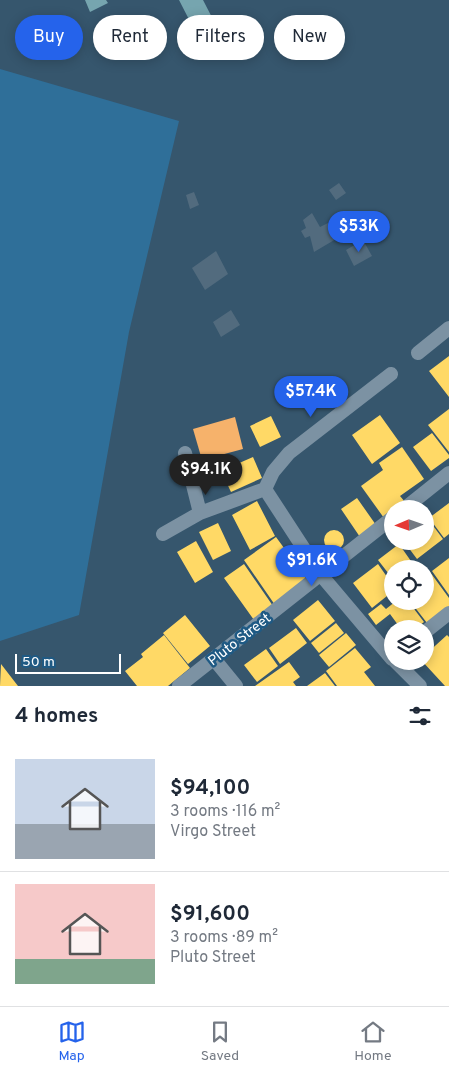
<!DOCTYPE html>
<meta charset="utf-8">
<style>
body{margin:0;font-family:Overpass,sans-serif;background:#f6f6f7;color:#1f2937;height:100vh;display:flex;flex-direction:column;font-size:19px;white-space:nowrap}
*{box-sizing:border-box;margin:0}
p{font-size:16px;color:#747a83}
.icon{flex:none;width:28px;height:28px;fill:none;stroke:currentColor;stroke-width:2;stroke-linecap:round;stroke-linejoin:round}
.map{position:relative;height:686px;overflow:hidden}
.details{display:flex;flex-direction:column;background:#fff;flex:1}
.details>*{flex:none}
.top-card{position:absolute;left:15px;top:15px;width:420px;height:45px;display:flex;gap:10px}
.needle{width:32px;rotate:268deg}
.fabs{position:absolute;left:384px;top:500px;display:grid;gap:10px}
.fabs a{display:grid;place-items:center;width:50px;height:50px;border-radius:50%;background:#fff;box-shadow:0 2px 12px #0003;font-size:25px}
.scale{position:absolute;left:15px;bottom:12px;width:106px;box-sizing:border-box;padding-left:5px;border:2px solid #fff;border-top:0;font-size:14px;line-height:18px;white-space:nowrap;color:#fff;-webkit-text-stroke:4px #1f5a84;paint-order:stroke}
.price{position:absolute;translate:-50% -42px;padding:0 11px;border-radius:18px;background:#2563eb;color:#fff;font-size:16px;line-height:32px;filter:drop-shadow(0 1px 2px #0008)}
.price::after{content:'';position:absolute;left:50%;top:30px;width:15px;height:11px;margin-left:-8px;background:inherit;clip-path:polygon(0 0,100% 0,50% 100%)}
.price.current{background:#222;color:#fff}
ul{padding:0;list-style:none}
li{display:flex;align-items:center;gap:15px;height:125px;padding:0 15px}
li+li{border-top:1px solid #e0e1e3}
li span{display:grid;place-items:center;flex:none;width:140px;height:100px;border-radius:0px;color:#555}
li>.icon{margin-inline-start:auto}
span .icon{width:60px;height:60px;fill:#fffc;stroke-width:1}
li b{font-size:21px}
h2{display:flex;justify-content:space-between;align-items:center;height:60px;padding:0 15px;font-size:21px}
.chip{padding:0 18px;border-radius:22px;background:#fff;box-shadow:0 2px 12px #0003;font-size:18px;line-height:45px}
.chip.current{background:#2563eb;color:#fff}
.dock{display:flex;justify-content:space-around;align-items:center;height:70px;border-top:1px solid #e0e1e3;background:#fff;font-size:14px;color:#747a83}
.dock a{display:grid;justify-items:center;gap:2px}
.dock .current{color:#2563eb}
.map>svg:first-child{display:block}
</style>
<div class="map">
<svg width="449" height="686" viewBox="0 0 449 686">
<rect width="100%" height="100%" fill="#36566d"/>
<path fill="#2f6f99" d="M0,69L179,121L129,332L79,615L0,641Z"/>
<path fill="#ffd966" d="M449,356V397L429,371Z
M449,409V452L428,425Z
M380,415L400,443L372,464L352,435Z
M271,416L281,437L260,447L250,426Z
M432,433L449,455V458L431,471L413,447Z
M402,447L424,479L400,496L405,502L396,509H392V512L384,518L361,486L383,470L379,463Z
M253,457L262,478L231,492L221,471Z
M357,498L376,525L360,537L341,509Z
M257,501L275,536L250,550L232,515Z
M449,503V534L444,538L429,518Z
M218,523L231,551L213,560L199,532Z
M431,523L443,539L417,559L405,543L425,541V527Z
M324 540a10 10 0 1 1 20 0a10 10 0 1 1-20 0Z
M276,537L308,581L275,605L244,560Z
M196,541L213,572L195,583L177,552Z
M399,544L413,564L406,569H392V578L378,560Z
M449,558V595L432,571Z
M244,564L273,606L254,620L224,578Z
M378,564L392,584V592L372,608L353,583Z
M430,572L449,598V607L427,623L410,601H425V576Z
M318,600L335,621L310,641L293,620Z
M396,601H408L424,622L415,629H401L390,614L376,625L368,614L381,604L386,609Z
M185,615L210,646L188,664L163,633Z
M336,623L344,633L319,653L311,643Z
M296,628L307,643L280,664L269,648Z
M346,633L356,645L329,667L319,655Z
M164,635L190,668L168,686H137L125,671L143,657L141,654Z
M447,635L449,637V686H445L422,661H425V655Z
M355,648L371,667L364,672L375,686H337L326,671Z
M266,649L278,666L257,682L244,665Z
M289,662L300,677L293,682L296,686H255Z
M1,664L18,686H0Z
M325,673L335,686H307Z"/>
<path fill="#f6b26b" d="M235,417L243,449L202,460L193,429Z"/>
<path fill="#76a5af" d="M85,0H106L108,3L90,12Z
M179,0H203L219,31L200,41Z"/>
<path fill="#526b7e" d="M339,183L346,193L336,200L329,190Z
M194,192L199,205L190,209L186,195Z
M312,213L320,227L328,223L336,239L314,252L310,236L305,238L301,231L306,228L303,220Z
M363,240L372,256L354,266L346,250Z
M216,251L228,274L205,290L192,268Z
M231,310L240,325L221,337L213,322Z"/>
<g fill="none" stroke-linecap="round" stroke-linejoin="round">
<path stroke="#7c92a3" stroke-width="14" d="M418,353L449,328
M185,453L200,513
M265,489L321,575L392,659
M265,489L273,472L289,453L391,374
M404,509L449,473
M163,534L200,513L265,489
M425,632L449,613
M214,659L236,686
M395,661L420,686
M179,686L392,518"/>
</g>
<g text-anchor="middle" stroke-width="5" stroke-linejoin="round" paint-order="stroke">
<g font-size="14" fill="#fff" stroke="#1f5a84">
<text transform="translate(239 639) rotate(-38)" y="5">Pluto Street</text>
</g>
</g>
</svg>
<div class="fabs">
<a><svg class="needle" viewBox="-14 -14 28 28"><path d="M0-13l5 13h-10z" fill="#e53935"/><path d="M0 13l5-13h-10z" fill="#747a83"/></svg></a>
<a><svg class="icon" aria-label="locate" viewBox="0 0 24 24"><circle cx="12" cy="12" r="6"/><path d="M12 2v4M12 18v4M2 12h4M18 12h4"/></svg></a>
<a><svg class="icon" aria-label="layers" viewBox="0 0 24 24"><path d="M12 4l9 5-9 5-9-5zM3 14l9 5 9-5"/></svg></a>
</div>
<div class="scale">50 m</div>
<b class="price" style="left:359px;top:253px">$53K</b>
<b class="price" style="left:311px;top:418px">$57.4K</b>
<b class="price current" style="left:206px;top:496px">$94.1K</b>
<b class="price" style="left:312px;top:587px">$91.6K</b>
<div class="top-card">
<a class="chip current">Buy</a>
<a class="chip">Rent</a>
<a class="chip">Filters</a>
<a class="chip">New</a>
</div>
</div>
<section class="details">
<h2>4 homes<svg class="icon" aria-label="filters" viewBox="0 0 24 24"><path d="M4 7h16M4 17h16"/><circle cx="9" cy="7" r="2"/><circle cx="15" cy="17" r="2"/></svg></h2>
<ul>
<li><span style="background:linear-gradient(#c9d6e8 65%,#9aa5b1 0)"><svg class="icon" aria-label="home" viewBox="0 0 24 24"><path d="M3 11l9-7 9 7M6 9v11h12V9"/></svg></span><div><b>$94,100</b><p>3 rooms · 116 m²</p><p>Virgo Street</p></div></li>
<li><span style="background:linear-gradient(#f6c9c9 75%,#7fa58c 0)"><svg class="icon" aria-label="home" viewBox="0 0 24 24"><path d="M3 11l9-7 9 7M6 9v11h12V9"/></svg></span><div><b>$91,600</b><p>3 rooms · 89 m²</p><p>Pluto Street</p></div></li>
</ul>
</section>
<nav class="dock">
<a class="current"><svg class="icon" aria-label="map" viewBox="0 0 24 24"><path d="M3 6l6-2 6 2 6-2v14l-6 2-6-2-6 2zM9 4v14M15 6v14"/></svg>Map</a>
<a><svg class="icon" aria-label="saved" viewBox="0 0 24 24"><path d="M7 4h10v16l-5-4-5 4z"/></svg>Saved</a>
<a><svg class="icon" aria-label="home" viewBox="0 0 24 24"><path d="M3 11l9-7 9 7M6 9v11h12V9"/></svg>Home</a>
</nav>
